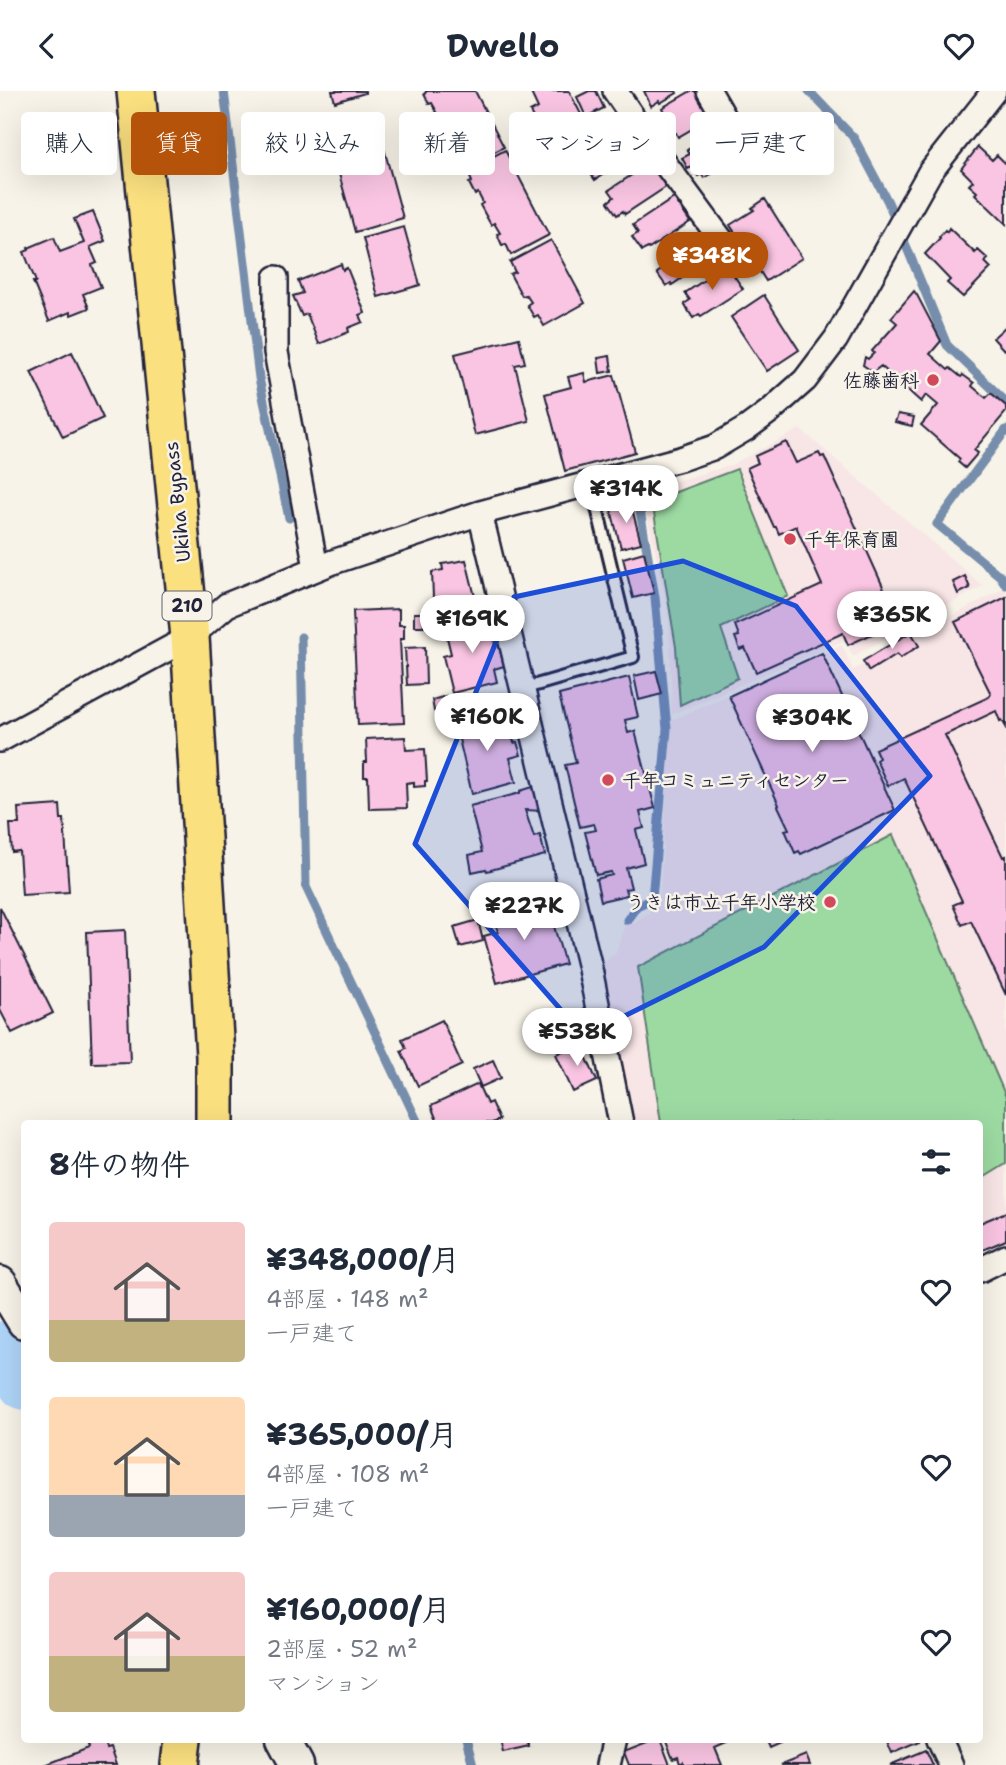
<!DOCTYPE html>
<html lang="ja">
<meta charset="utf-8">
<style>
body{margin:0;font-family:"Shantell Sans","Klee One",sans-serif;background:#f2f2f3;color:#1f2937;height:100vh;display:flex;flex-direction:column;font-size:26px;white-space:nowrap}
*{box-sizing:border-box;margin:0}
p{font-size:23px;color:#747a83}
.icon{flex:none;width:38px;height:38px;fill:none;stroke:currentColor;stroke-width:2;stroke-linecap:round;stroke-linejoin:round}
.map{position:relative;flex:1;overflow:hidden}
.details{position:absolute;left:21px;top:1029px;width:962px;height:623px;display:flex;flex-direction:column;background:#fff;border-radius:7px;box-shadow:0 7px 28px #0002}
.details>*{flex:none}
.hud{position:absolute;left:21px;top:21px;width:964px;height:63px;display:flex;gap:14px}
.price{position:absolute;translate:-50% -60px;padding:0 16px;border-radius:24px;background:#fff;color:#222;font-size:23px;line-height:46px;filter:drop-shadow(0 2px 4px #0008)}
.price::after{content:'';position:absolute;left:50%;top:42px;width:21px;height:16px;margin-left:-10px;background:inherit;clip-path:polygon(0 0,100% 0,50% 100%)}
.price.selected{background:#b45309;color:#fff}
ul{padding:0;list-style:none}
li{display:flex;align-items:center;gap:21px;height:175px;padding:0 28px}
li span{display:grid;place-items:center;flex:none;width:196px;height:140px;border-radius:7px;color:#555}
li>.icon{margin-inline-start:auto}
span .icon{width:84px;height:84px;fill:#fffc;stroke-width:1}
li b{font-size:30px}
h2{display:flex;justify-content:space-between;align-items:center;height:84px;padding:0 28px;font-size:30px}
.tag{padding:0 24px;border-radius:7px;background:#fff;box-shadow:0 7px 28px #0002;font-size:24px;line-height:63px}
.tag.selected{background:#b45309;color:#fff}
header{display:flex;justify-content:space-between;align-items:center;height:91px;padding:0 28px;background:#fff;font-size:32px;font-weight:700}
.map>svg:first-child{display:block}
</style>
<header><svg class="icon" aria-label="back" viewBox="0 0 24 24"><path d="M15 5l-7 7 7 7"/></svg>Dwello<svg class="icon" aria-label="heart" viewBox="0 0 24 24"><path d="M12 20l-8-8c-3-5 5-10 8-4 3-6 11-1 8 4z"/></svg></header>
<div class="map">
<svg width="1006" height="1674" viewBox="0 0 1006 1674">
<rect width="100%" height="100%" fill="#f7f3e8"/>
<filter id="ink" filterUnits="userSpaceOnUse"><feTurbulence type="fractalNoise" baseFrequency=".0143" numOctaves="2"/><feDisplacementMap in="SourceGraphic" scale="14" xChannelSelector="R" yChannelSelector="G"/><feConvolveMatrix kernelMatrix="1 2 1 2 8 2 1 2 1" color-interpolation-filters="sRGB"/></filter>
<g filter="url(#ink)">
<path fill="#f8e5e6" d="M800,338L983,495L853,565L845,549L672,623L669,525L642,400L731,374Z
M1006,496V1131L980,1142V1032H630L599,876L616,861L625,834L636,830L649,822L660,801L672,629L842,554L853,579Z"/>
<path fill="#9ddaa2" stroke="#607e6e" stroke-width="2" d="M737,378L788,505L721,537L738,587L680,614L676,556L652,410Z
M893,744L1006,1006V1073L980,1089V1032H661L638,876Z"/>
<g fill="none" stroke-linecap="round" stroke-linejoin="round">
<path stroke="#768dac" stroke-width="9" d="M224,0L259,287L289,427
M809,0L854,47L888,111L947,254L1006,311
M1006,339L937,433L1000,485L1006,494
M301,546L306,796L418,1032
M627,829L637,815L652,808L667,638L655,506L638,408
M466,1648L473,1674"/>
<path stroke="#aed4f7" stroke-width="51" d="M0,1256L24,1293"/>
</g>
<path fill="#f9c5e2" stroke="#22223b" stroke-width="2" d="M332,0H365V2L335,11Z
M426,0H475L504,56L466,76L459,63L455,65L450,55L454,53L448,42L445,44L434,23L437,21L432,12L429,13L424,3L426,1Z
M530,0H569L583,27L544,47L530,21L538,17Z
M589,0H596L604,17L586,26L577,6Z
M644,0H676L677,2L660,12L659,10L651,15Z
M691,0H695L711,27L678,46L676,42L672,44L660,24L664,21L662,17Z
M374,21L403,127L355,141L327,39L353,32L352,27Z
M614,36L632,63L595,89L576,62Z
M720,39L737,67L704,87L701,83L698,85L692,76L688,78L682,67L690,63L687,59Z
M533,46L538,55L528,60L524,51Z
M978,56L992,69L997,64L1006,73V133L975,103L977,101L969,94L973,90L961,78Z
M505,59L549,144L511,164L506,153L502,154L497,143L500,142L494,132L491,134L480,114L483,112L478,102L475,104L469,92L472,91L467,79Z
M650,72L666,96L625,123L623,120L617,124L608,111L614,106L609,99Z
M674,107L690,131L649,158L648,157L642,160L632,146L638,142L633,134Z
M765,108L802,167L766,190L730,134L754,119L752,117Z
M93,121L105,150L90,156L97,172L92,174L101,196L83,203L89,217L71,224L70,221L49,230L33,191H36L24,161L29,159L28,157L54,146L60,161L84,152L74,128Z
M404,136L420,194L378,206L363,147Z
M949,137L975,162L978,159L988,168L985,171L991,177L963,206L947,192L950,189L925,163L940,147L939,146L945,139L947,141Z
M699,142L714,165L672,194L671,192L666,195L657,182L663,178L657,171Z
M551,149L585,212L544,235L538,224L534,226L527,214L531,211L526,204L522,205L510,183L515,181L510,171Z
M341,173L343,179L347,177L365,222L360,224L363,231L348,237L349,241L319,253L307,223L302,225L293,205L303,202L298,190Z
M727,174L743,198L701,225L699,223L693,227L684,213L690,209L685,202Z
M914,200L917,204L941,250L930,263L948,279L950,277L961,286L963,284L974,292L972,295L986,307L991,302L1006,315V321L974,359L978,362L965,377L958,371L960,368L921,334L938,314L926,304L921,311L881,275L873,281L863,274L865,266L868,268L874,262L872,260L897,232L891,227Z
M764,204L799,259L767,280L731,226Z
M1006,235V258L1004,259L993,247Z
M519,247L525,272L515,274L529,330L475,344L455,263Z
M72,261L103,327L63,346L31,281Z
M610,265L612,280L600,282L598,267Z
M584,282L586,291L614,284L635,361L565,380L545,303L571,296L568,286Z
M898,323L914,326L912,335L895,331Z
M786,351L796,372L819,362L821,366L824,365L899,531L848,554L843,542L756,581L745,557L740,559L735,546L739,545L735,534L822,494L796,435L779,443L776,436H774L747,377L758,372L755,365Z
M630,410L641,452L621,457L610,415Z
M644,461L654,502L633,507L623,467Z
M466,469L479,522L434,532L432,481L443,479L442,473Z
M965,485L970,497L958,503L953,491Z
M1006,506V636L1002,629L1000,630L996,620L945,644L1003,766L1006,765V904L971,830L962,834L953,814L962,810L904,687L888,695L876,669L879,667L875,658L989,606L991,603L955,531Z
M399,518V534H404V548H400L404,632L358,634L353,520Z
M414,522H423L424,535H414Z
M483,523L486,532L489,531L495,553L498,552L504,575L494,578L497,591L452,602L443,565L451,563L446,542L454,540L451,531Z
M911,541L919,555L900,567L897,563L869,580L863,570Z
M425,556L426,593L407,594L405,557Z
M822,562L895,719L801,763L799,760L795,762L785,739L789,738L778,715L779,714L729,605Z
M656,580L662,603L639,609L634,585Z
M629,586L638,626L625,629L628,642L635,640L655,717L640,721L644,737L636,739L644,772L626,777L631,797L625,798L627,804L601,810L596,788L612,784L611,781L596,784L585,741L596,739L594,733L580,736L565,674L576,672L559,604Z
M446,605L449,617L434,620L432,609Z
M475,622L480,640L488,637L487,632L507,627L514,652L517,651L521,664L510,667L516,691L472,703L454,627Z
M405,646L406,659L425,658L427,690H425V695L414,696V691L406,692L407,717L369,718L368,686H364V671H367L366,648Z
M536,695L543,720L525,719L534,746L540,744L545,764L487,780L486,778L472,781L469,764L482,761L470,715L520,702V700Z
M60,714L61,728H64L69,801L22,804L19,760L12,761L10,733H19L18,717Z
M546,808L565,873L497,892L484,845L498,841L493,823Z
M0,816L53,922L12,942L0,919Z
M478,829L483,850L460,856L454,836Z
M125,839L130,971L92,972L87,841Z
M442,929L462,974L418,995L401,960L406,957L402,948Z
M580,952L597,990L573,1001L556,963Z
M493,969L501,987L481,996L473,978Z
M478,993L487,1013L491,1011L499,1029L492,1032H438L431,1015Z
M1006,1121V1149L980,1160V1132Z
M500,1648H527L529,1655L503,1661Z
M657,1648H660L670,1674H629L624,1661Z
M665,1648H731V1650L715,1657L722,1674H684L683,1671L680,1673L678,1666L673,1668Z
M765,1648H789L769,1657Z
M886,1648H919L920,1650L892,1662Z
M103,1649L106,1658L110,1657L116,1674H45L89,1657L88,1654Z
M926,1659L933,1674H890Z
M806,1664L810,1674H781Z"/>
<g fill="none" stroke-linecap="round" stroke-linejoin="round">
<g stroke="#22223b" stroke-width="16">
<path id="service" d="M522,598L633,566L591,392"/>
</g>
<g stroke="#22223b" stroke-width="28">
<path id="minor" d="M615,0L658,63L737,170
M709,0L731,38
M276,187V261L316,477
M480,422L589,873L621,1032
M0,649L190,546L227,514L333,471L480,422L680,368L715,356L747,337L770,320L805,289L836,248L930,81L994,0
M980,1179L1006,1166
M939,1648L951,1674
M608,1674L614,1648"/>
</g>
<g stroke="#22223b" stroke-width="37">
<path id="secondary" d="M0,1192L24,1231
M283,1648L297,1674"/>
</g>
<g stroke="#22223b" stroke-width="42">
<path id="trunk" d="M136,0L190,546L215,965V1032
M180,1674L183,1648"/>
</g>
<use href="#service" stroke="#f7f3e8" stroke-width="10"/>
<use href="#minor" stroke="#f7f3e8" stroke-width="23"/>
<use href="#secondary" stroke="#f7f3e8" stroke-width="32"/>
<use href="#trunk" stroke="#fbe080" stroke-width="37"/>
</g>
</g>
<path fill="#1d4ed8" fill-opacity="0.2" stroke="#1d4ed8" stroke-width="5" stroke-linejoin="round" d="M683,470L796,515L930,685L764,856L584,945L415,753L514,506Z"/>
<g fill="#d1495b" stroke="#f7f3e8" stroke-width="2.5">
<circle cx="933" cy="289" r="7"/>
<circle cx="790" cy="448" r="7"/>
<circle cx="608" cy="689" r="7"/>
<circle cx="830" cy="811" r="7"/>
</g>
<g text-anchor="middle" stroke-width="5" stroke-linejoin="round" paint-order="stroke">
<rect fill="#f7f3e8" stroke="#62616f" stroke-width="2" x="162.5" y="500.5" width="49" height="29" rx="5"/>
<g font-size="18" font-weight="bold" fill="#22223b">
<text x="187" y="521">210</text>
</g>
<g font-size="19" font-weight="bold" fill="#22223b" stroke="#f7f3e8" text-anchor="end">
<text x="919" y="296">佐藤歯科</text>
<text x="804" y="455" text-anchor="start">千年保育園</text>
<text x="622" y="696" text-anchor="start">千年コミュニティセンター</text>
<text x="816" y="818">うきは市立千年小学校</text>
</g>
<g font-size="19" fill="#22223b" stroke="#f7f3e8">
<text transform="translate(177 411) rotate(-96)" y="7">Ukiha Bypass</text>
</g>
</g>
</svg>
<b class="price selected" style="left:712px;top:201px">¥348K</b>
<b class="price" style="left:626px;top:434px">¥314K</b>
<b class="price" style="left:892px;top:560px">¥365K</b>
<b class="price" style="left:472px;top:564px">¥169K</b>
<b class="price" style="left:487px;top:662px">¥160K</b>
<b class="price" style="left:812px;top:663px">¥304K</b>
<b class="price" style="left:524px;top:851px">¥227K</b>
<b class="price" style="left:577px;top:977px">¥538K</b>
<div class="hud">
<a class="tag">購入</a>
<a class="tag selected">賃貸</a>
<a class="tag">絞り込み</a>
<a class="tag">新着</a>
<a class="tag">マンション</a>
<a class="tag">一戸建て</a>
</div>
<section class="details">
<h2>8件の物件<svg class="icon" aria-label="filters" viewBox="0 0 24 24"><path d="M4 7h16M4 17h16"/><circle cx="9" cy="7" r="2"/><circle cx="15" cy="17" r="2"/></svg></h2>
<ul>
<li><span style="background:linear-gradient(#f6c9c9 70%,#c2b280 0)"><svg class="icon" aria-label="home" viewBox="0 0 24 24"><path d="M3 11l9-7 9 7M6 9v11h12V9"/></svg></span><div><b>¥348,000/月</b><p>4部屋 · 148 m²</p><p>一戸建て</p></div><svg class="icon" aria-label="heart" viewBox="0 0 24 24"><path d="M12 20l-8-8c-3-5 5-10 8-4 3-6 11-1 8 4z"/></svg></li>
<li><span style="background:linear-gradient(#ffd9b3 70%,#9aa5b1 0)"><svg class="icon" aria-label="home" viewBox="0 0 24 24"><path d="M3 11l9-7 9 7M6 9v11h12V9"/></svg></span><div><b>¥365,000/月</b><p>4部屋 · 108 m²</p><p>一戸建て</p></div><svg class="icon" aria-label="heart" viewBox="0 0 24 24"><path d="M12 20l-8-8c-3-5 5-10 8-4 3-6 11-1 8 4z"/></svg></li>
<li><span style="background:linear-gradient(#f6c9c9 60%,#c2b280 0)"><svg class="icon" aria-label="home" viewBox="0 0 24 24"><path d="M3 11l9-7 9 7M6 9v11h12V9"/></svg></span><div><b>¥160,000/月</b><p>2部屋 · 52 m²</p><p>マンション</p></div><svg class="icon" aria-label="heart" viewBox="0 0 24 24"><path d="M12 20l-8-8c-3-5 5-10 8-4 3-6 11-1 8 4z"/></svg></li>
</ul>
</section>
</div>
